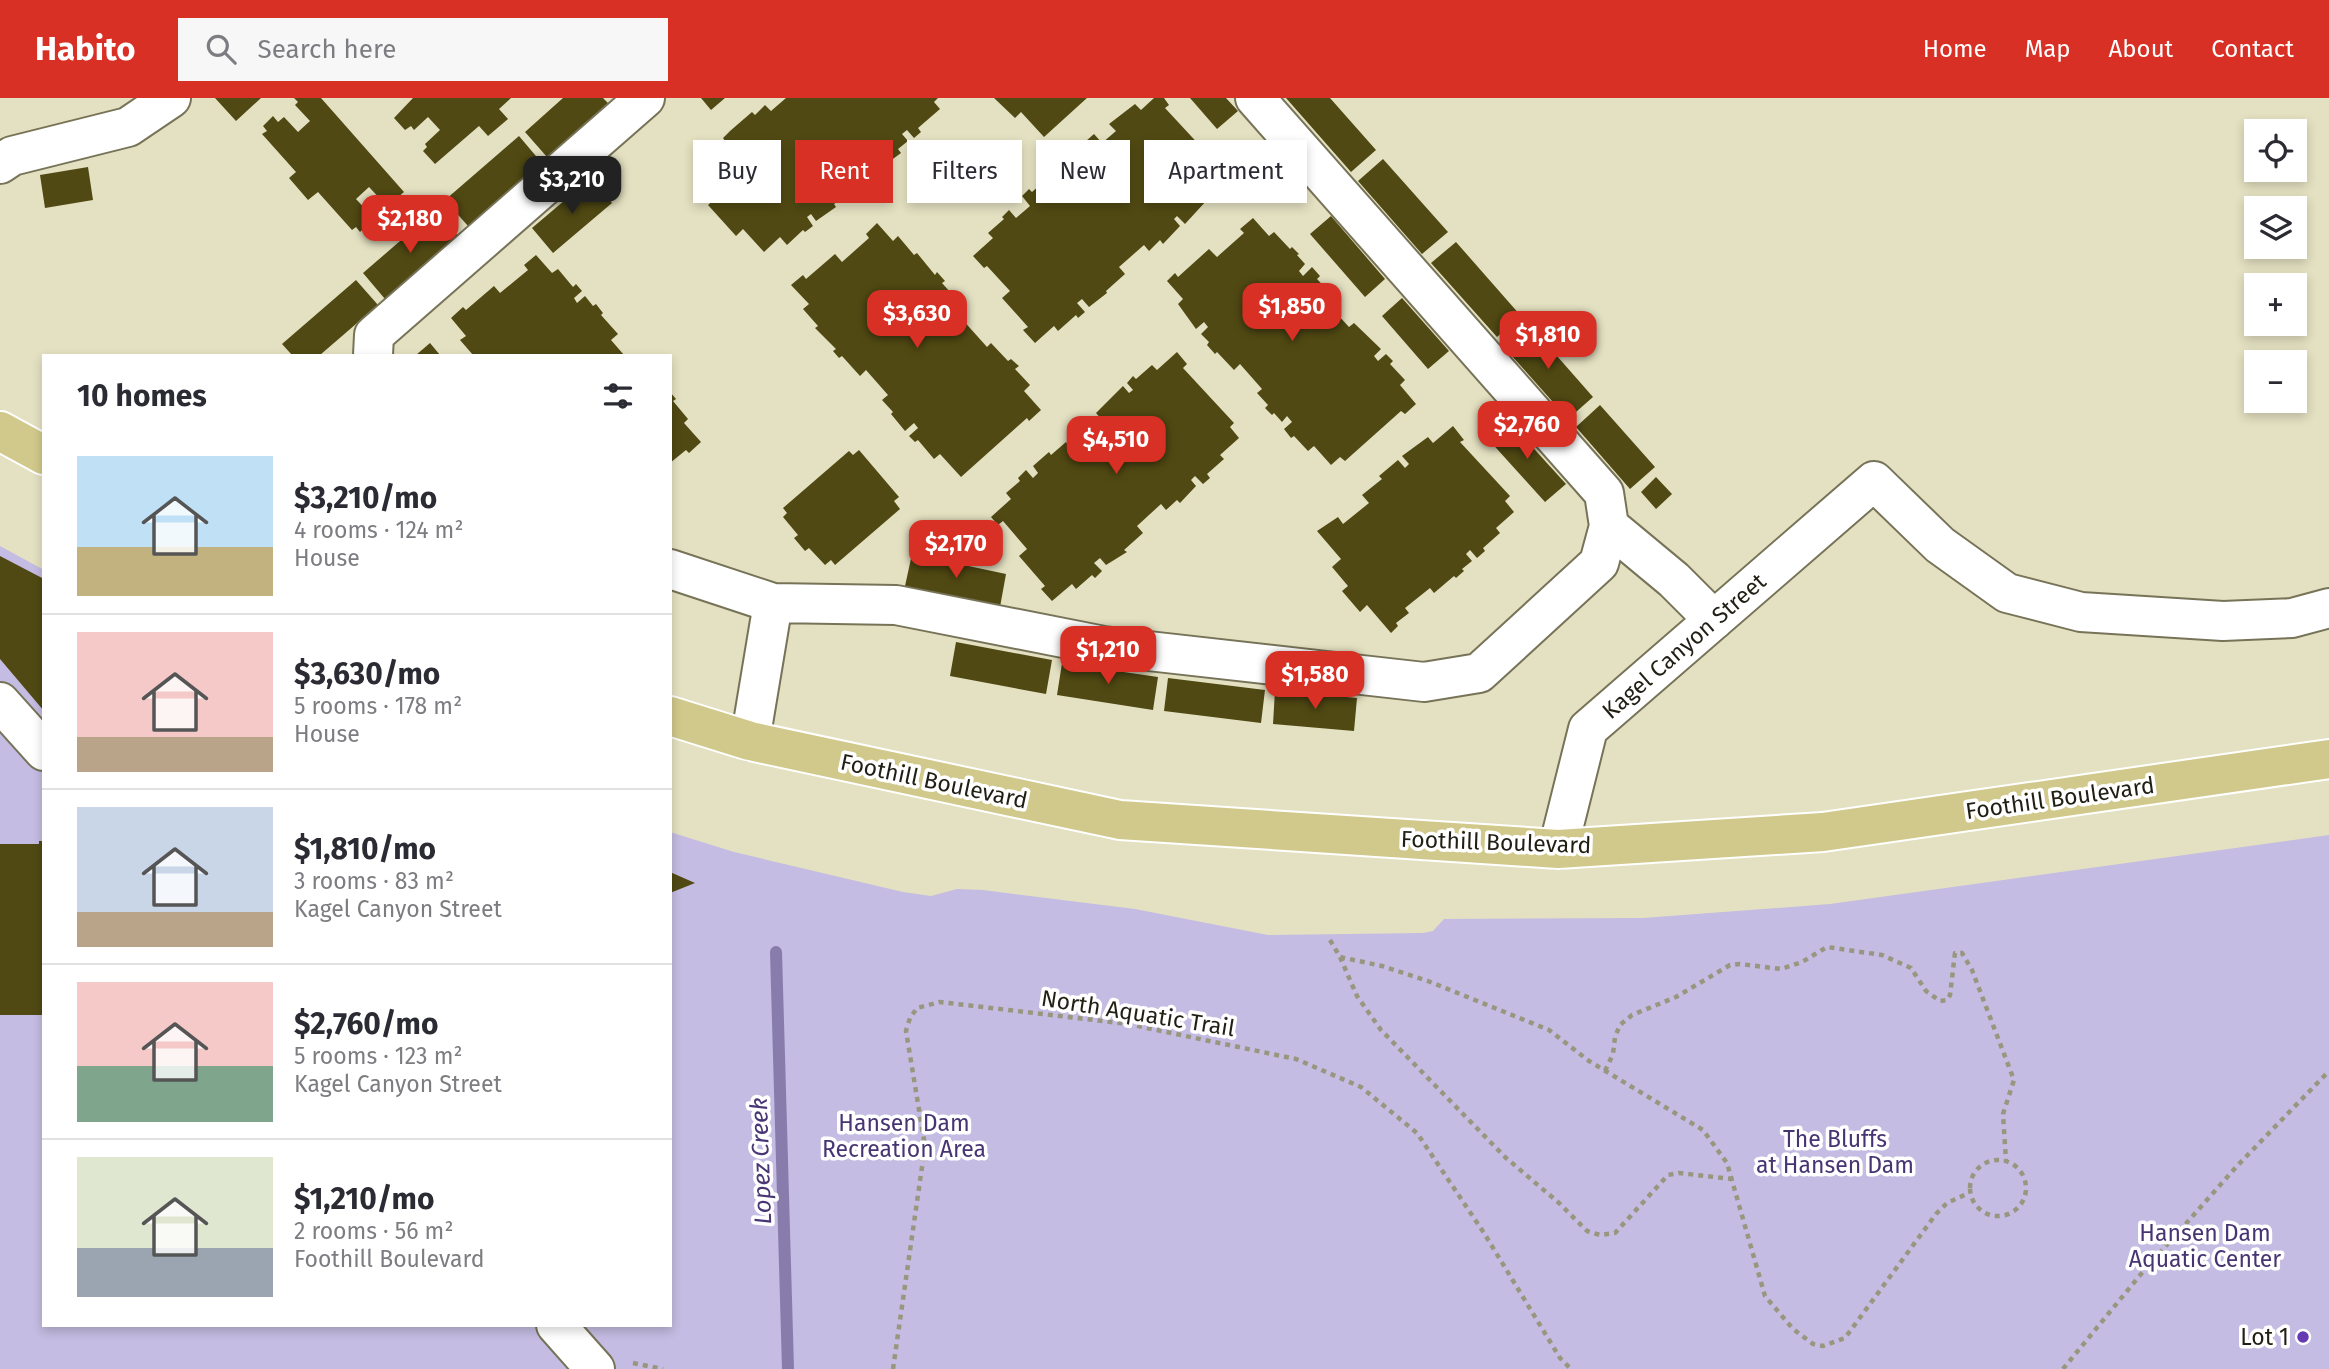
<!DOCTYPE html>
<meta charset="utf-8">
<style>
body{margin:0;font-family:"Fira Sans",sans-serif;background:#f7f7f7;color:#2b2b33;height:100vh;display:flex;flex-direction:column;font-size:26px;white-space:nowrap}
*{box-sizing:border-box;margin:0}
p{font-size:23px;color:#7c7c81}
.icon{flex:none;width:38px;height:38px;fill:none;stroke:currentColor;stroke-width:2;stroke-linecap:round;stroke-linejoin:round}
.map{position:relative;flex:1;overflow:hidden}
.panel{position:absolute;left:42px;top:256px;width:630px;height:973px;display:flex;flex-direction:column;background:#fff;border-radius:0px;box-shadow:0 4px 10px #0003}
.panel>*{flex:none}
.hud{position:absolute;left:693px;top:42px;width:665px;height:63px;display:flex;gap:14px}
.tools{position:absolute;left:2244px;top:21px;display:grid;gap:14px}
.tools a{display:grid;place-items:center;width:63px;height:63px;border-radius:0px;background:#fff;box-shadow:0 4px 10px #0003;font-size:35px}
.price{position:absolute;translate:-50% -60px;padding:0 16px;border-radius:14px;background:#d93025;color:#fff;font-size:23px;line-height:46px;filter:drop-shadow(0 2px 4px #0008)}
.price::after{content:'';position:absolute;left:50%;top:42px;width:21px;height:16px;margin-left:-10px;background:inherit;clip-path:polygon(0 0,100% 0,50% 100%)}
.price.on{background:#222;color:#fff}
ul{padding:0;list-style:none}
li{display:flex;align-items:center;gap:21px;height:175px;padding:0 35px}
li+li{border-top:2px solid #e1e1e2}
li span{display:grid;place-items:center;flex:none;width:196px;height:140px;border-radius:0px;color:#555}
li>.icon{margin-inline-start:auto}
span .icon{width:84px;height:84px;fill:#fffc;stroke-width:1}
li b{font-size:30px}
h2{display:flex;justify-content:space-between;align-items:center;height:84px;padding:0 35px;font-size:30px}
.pill{padding:0 24px;border-radius:0px;background:#fff;box-shadow:0 4px 10px #0003;font-size:24px;line-height:63px}
.pill.on{background:#d93025;color:#fff}
header{display:flex;align-items:center;gap:42px;box-sizing:border-box;height:98px;padding:0 35px;background:#d93025;color:#fff}
header strong{font-size:33px}
nav{display:flex;gap:38px;margin-inline-start:auto;font-size:24px}
.search{width:490px;height:63px;background:#f7f7f7;display:flex;align-items:center;gap:18px;box-sizing:border-box;padding:0 24px;border-radius:0px;color:#7c7c81;font-size:26px}
.map>svg:first-child{display:block}
</style>
<header>
<strong>Habito</strong>
<div class="search"><svg class="icon" aria-label="search" viewBox="0 0 24 24"><circle cx="10" cy="10" r="6"/><path d="M15 15l6 6"/></svg>Search here</div>
<nav><a>Home</a><a>Map</a><a>About</a><a>Contact</a></nav>
</header>
<div class="map">
<svg width="2329" height="1271" viewBox="0 0 2329 1271">
<rect width="100%" height="100%" fill="#e4e1c2"/>
<path fill="#c4bce2" d="M0,448L44,472V1227H670V734L734,754L903,794L931,798L957,791L983,792L1135,811L1268,837L1423,835L1433,833L1444,821L1643,820L1830,806L2329,737V1271H0Z"/>
<g fill="none" stroke-linecap="round" stroke-linejoin="round">
<path stroke="#877cac" stroke-width="12" d="M776,854L788,1271"/>
</g>
<path fill="#504913" d="M215,0H261L236,23Z
M294,0H321L404,94L391,105L387,101L384,105L369,89L356,101L370,116L367,119L370,124L360,134L356,129L352,132L318,94L308,102L289,80L296,74L262,36L267,33L263,28L273,18L278,24L284,19L298,34L310,23L295,7L298,4Z
M413,0H511L499,11L508,21L488,38L479,28L435,66L423,53L427,49L425,46L440,32L428,19L414,32L411,28L405,32L394,20Z
M563,0H603L608,5L547,59L525,34Z
M701,0H725L711,12Z
M786,0H938L934,4L940,11L918,30L921,34L914,40L907,32L902,36L908,43L898,51L901,55L871,77L867,72L841,91L846,98L834,106L836,109L816,123L811,116L807,119L813,128L805,134L803,132L787,147L780,139L764,154L743,131L736,138L708,107L715,101L698,81L715,66L708,58L725,43L723,40L730,33L752,14L755,17L765,7L771,13Z
M994,0H1087L1044,39L1021,14L1015,20Z
M1154,0H1164L1169,7L1165,10L1217,66L1212,70L1221,80L1203,97L1207,102L1185,126L1177,118L1174,121L1180,128L1163,146L1160,142L1149,153L1144,147L1119,169L1125,176L1106,193L1107,195L1089,209L1082,201L1077,205L1085,214L1078,220L1076,217L1058,233L1054,228L1035,245L1023,232L1028,229L1002,200L1010,193L987,168L984,170L973,158L993,140L988,135L1004,121L1002,119L1009,112L1016,120L1030,108L1022,98L1029,91L1032,94L1051,77L1059,84L1084,62L1078,56L1089,47L1086,43L1094,36L1102,45L1116,33L1109,26L1135,6L1141,12Z
M1190,0H1226L1238,13L1217,31Z
M1286,0H1330L1376,52L1351,74Z
M519,38L541,64L468,128L445,102Z
M1383,61L1448,134L1422,156L1358,83Z
M88,69L93,102L45,110L40,77Z
M591,80L612,105L553,155L532,130Z
M436,112L458,138L385,201L363,175Z
M1331,118L1385,181L1365,199L1310,136Z
M1253,120L1269,138L1274,134L1290,151L1292,149L1299,156L1297,157L1305,166L1299,173L1303,178L1312,169L1320,178L1317,181L1334,199L1327,205L1349,229L1354,225L1381,251L1374,258L1378,263L1386,256L1393,263L1390,266L1405,282L1400,287L1416,306L1405,316L1401,313L1345,363L1340,359L1331,367L1314,348L1308,353L1294,338L1291,340L1284,331L1292,324L1287,318L1282,324L1274,315L1272,317L1265,310L1268,307L1257,295L1262,291L1240,266L1234,272L1217,254L1215,256L1207,247L1209,244L1201,236L1208,229L1204,224L1196,231L1178,206L1183,201L1167,183L1175,175L1178,179L1209,151L1217,159L1244,135L1240,131Z
M877,125L893,143L898,138L914,157L917,155L935,177L937,174L945,183L942,185L959,204L952,210L987,249L991,245L1008,263L1011,261L1019,268L1015,271L1030,287L1024,293L1041,312L1029,323L1027,320L961,379L940,356L934,361L918,342L915,344L909,338L918,330L914,325L905,333L891,316L893,314L882,302L888,297L866,272L860,278L842,258L839,260L833,253L836,251L815,230L818,228L803,211L809,206L791,187L803,177L806,181L835,156L842,164L869,140L866,136Z
M1456,144L1521,218L1497,239L1431,165Z
M536,157L552,175L558,171L573,189L576,186L582,193L574,200L577,205L585,198L593,208L596,206L603,215L601,217L618,236L611,242L624,257H473L460,242L466,238L451,220L463,209L466,212L494,188L500,195L528,172L524,167Z
M356,182L378,207L320,257H292L282,246Z
M1402,200L1449,253L1428,271L1382,218Z
M1528,225L1593,299L1568,321L1503,248Z
M430,245L440,257H416Z
M1177,254L1187,266L1183,270L1234,325L1230,329L1239,340L1220,357L1224,361L1207,376L1210,380L1203,386L1195,378L1191,382L1196,388L1180,405L1177,402L1166,412L1161,406L1137,428L1143,435L1124,452L1127,454L1106,467L1100,460L1094,465L1102,473L1095,480L1092,477L1076,491L1072,486L1052,503L1041,491L1045,488L1019,458L1027,451L1003,423L998,427L991,419L1011,401L1006,395L1020,383L1018,380L1026,372L1033,380L1038,375L1033,368L1049,354L1051,357L1066,344L1070,350L1102,322L1096,315L1123,288L1129,295L1133,292L1127,285L1133,278L1136,281L1152,267L1157,272Z
M670,294L676,301L673,303L688,321L684,325L701,344L689,355L686,352L670,365Z
M1600,307L1655,369L1630,391L1576,329Z
M1508,322L1566,386L1545,404L1488,341Z
M1453,328L1464,342L1460,344L1510,398L1505,403L1514,414L1496,430L1500,435L1483,450L1485,453L1477,460L1470,452L1466,456L1472,463L1462,471L1464,473L1456,480L1454,478L1434,495L1430,490L1405,510L1409,515L1396,525L1398,528L1391,535L1367,507L1360,514L1342,493L1348,488L1332,469L1341,461L1317,433L1338,419L1343,426L1369,405L1362,397L1382,381L1379,378L1398,362L1405,370L1409,366L1402,358L1428,339L1433,345Z
M859,352L899,399L894,403L900,411L835,467L831,462L825,467L809,450L805,453L794,440L798,437L783,419L787,415L783,410L849,353L853,357Z
M1656,379L1672,396L1656,411L1641,394Z
M912,456L1006,476L1000,509L905,488Z
M0,458L44,481V613L0,561Z
M956,544L1052,562L1046,596L950,578Z
M1062,565L1158,579L1153,612L1057,597Z
M1168,580L1265,592L1261,625L1164,613Z
M1275,592L1357,600L1354,633L1273,626Z
M39,743H44V917H0V746H39Z
M670,774L695,785L670,795Z"/>
<g fill="none" stroke-linecap="round" stroke-linejoin="round">
<g stroke="#777358" stroke-width="42">
<path id="minor" d="M0,66L12,58L128,29L171,0
M373,257L374,237L645,0
M1609,428L1674,482L1714,522
M670,471L773,505L896,507L1104,548L1424,584L1479,575L1599,465L1609,428L1604,395L1255,0
M0,604L44,653
M750,643L773,505
M1558,751L1588,631L1874,383L1940,447L2007,495L2081,514L2223,523L2292,520L2329,510
M556,1227L595,1271"/>
</g>
<g stroke="#fff" stroke-width="42">
<path id="major" d="M0,333L44,357
M670,618L750,643L1120,722L1558,751L1823,734L2329,661"/>
</g>
<path stroke="#99967f" stroke-width="4.5" stroke-dasharray="5 5" stroke-linecap="butt" d="M1330,842L1340,859L1382,868L1428,883L1549,932L1589,963L1703,1032L1727,1065L1765,1198L1793,1231L1813,1246L1823,1248L1845,1240L1936,1116L1947,1105L1969,1095
M1340,859L1357,898L1381,932L1505,1059L1559,1105L1587,1133L1600,1137L1615,1135L1668,1077L1679,1075L1732,1081
M1605,973L1613,956L1615,939L1620,927L1632,917L1676,899L1730,867L1740,866L1781,871L1802,864L1827,849L1882,857L1911,870L1926,893L1940,903L1947,902L1950,897L1955,855H1962L1972,872L2014,982L2003,1016L2006,1063
M1970 1090a28 28 0 1 1 56 0a28 28 0 1 1-56 0Z
M633,1265L663,1271
M893,1271L925,1048L906,933L910,920L917,910L940,904L1128,926L1296,961L1361,989L1417,1035L1484,1135L1560,1260L1571,1271
M2063,1271L2141,1176L2238,1067L2329,973"/>
<use href="#minor" stroke="#fff" stroke-width="38"/>
<use href="#major" stroke="#d1c98b" stroke-width="38"/>
</g>
<circle fill="#653ab2" stroke="#fff" stroke-width="2.5" cx="2303" cy="1239" r="7"/>
<g text-anchor="middle" stroke-width="7" stroke-linejoin="round" paint-order="stroke">
<g font-size="23" fill="#211f14" stroke="#fff">
<text transform="translate(1684 548) rotate(-41)" y="8">Kagel Canyon Street</text>
<text transform="translate(934 683) rotate(12)" y="8">Foothill Boulevard</text>
<text transform="translate(2060 700) rotate(-8)" y="8">Foothill Boulevard</text>
<text transform="translate(1496 744) rotate(2)" y="8">Foothill Boulevard</text>
<text transform="translate(1138 915) rotate(9)" y="8">North Aquatic Trail</text>
</g>
<g font-size="23" fill="#473472" stroke="#fff">
<text x="904" y="1033">Hansen Dam<tspan x="904" dy="26">Recreation Area</tspan></text>
<text x="1835" y="1049">The Bluffs<tspan x="1835" dy="26">at Hansen Dam</tspan></text>
<text x="2205" y="1143">Hansen Dam<tspan x="2205" dy="26">Aquatic Center</tspan></text>
</g>
<g font-size="23" fill="#211f14" stroke="#fff" text-anchor="end">
<text x="2289" y="1247">Lot 1</text>
</g>
<g font-size="24" font-style="italic" fill="#493674" stroke="#fff">
<text transform="translate(761 1063) rotate(-92)" y="8">Lopez Creek</text>
</g>
</g>
</svg>
<div class="tools">
<a><svg class="icon" aria-label="locate" viewBox="0 0 24 24"><circle cx="12" cy="12" r="6"/><path d="M12 2v4M12 18v4M2 12h4M18 12h4"/></svg></a>
<a><svg class="icon" aria-label="layers" viewBox="0 0 24 24"><path d="M12 4l9 5-9 5-9-5zM3 14l9 5 9-5"/></svg></a>
<a>+</a>
<a>−</a>
</div>
<b class="price on" style="left:572px;top:118px">$3,210</b>
<b class="price" style="left:410px;top:157px">$2,180</b>
<b class="price" style="left:1292px;top:245px">$1,850</b>
<b class="price" style="left:917px;top:252px">$3,630</b>
<b class="price" style="left:1548px;top:273px">$1,810</b>
<b class="price" style="left:1527px;top:363px">$2,760</b>
<b class="price" style="left:1116px;top:378px">$4,510</b>
<b class="price" style="left:956px;top:482px">$2,170</b>
<b class="price" style="left:1108px;top:588px">$1,210</b>
<b class="price" style="left:1315px;top:613px">$1,580</b>
<div class="hud">
<a class="pill">Buy</a>
<a class="pill on">Rent</a>
<a class="pill">Filters</a>
<a class="pill">New</a>
<a class="pill">Apartment</a>
</div>
<section class="panel">
<h2>10 homes<svg class="icon" aria-label="filters" viewBox="0 0 24 24"><path d="M4 7h16M4 17h16"/><circle cx="9" cy="7" r="2"/><circle cx="15" cy="17" r="2"/></svg></h2>
<ul>
<li><span style="background:linear-gradient(#bfe0f5 65%,#c2b280 0)"><svg class="icon" aria-label="home" viewBox="0 0 24 24"><path d="M3 11l9-7 9 7M6 9v11h12V9"/></svg></span><div><b>$3,210/mo</b><p>4 rooms · 124 m²</p><p>House</p></div></li>
<li><span style="background:linear-gradient(#f6c9c9 75%,#b9a48a 0)"><svg class="icon" aria-label="home" viewBox="0 0 24 24"><path d="M3 11l9-7 9 7M6 9v11h12V9"/></svg></span><div><b>$3,630/mo</b><p>5 rooms · 178 m²</p><p>House</p></div></li>
<li><span style="background:linear-gradient(#c9d6e8 75%,#b9a48a 0)"><svg class="icon" aria-label="home" viewBox="0 0 24 24"><path d="M3 11l9-7 9 7M6 9v11h12V9"/></svg></span><div><b>$1,810/mo</b><p>3 rooms · 83 m²</p><p>Kagel Canyon Street</p></div></li>
<li><span style="background:linear-gradient(#f6c9c9 60%,#7fa58c 0)"><svg class="icon" aria-label="home" viewBox="0 0 24 24"><path d="M3 11l9-7 9 7M6 9v11h12V9"/></svg></span><div><b>$2,760/mo</b><p>5 rooms · 123 m²</p><p>Kagel Canyon Street</p></div></li>
<li><span style="background:linear-gradient(#dfe7d0 65%,#9aa5b1 0)"><svg class="icon" aria-label="home" viewBox="0 0 24 24"><path d="M3 11l9-7 9 7M6 9v11h12V9"/></svg></span><div><b>$1,210/mo</b><p>2 rooms · 56 m²</p><p>Foothill Boulevard</p></div></li>
</ul>
</section>
</div>
